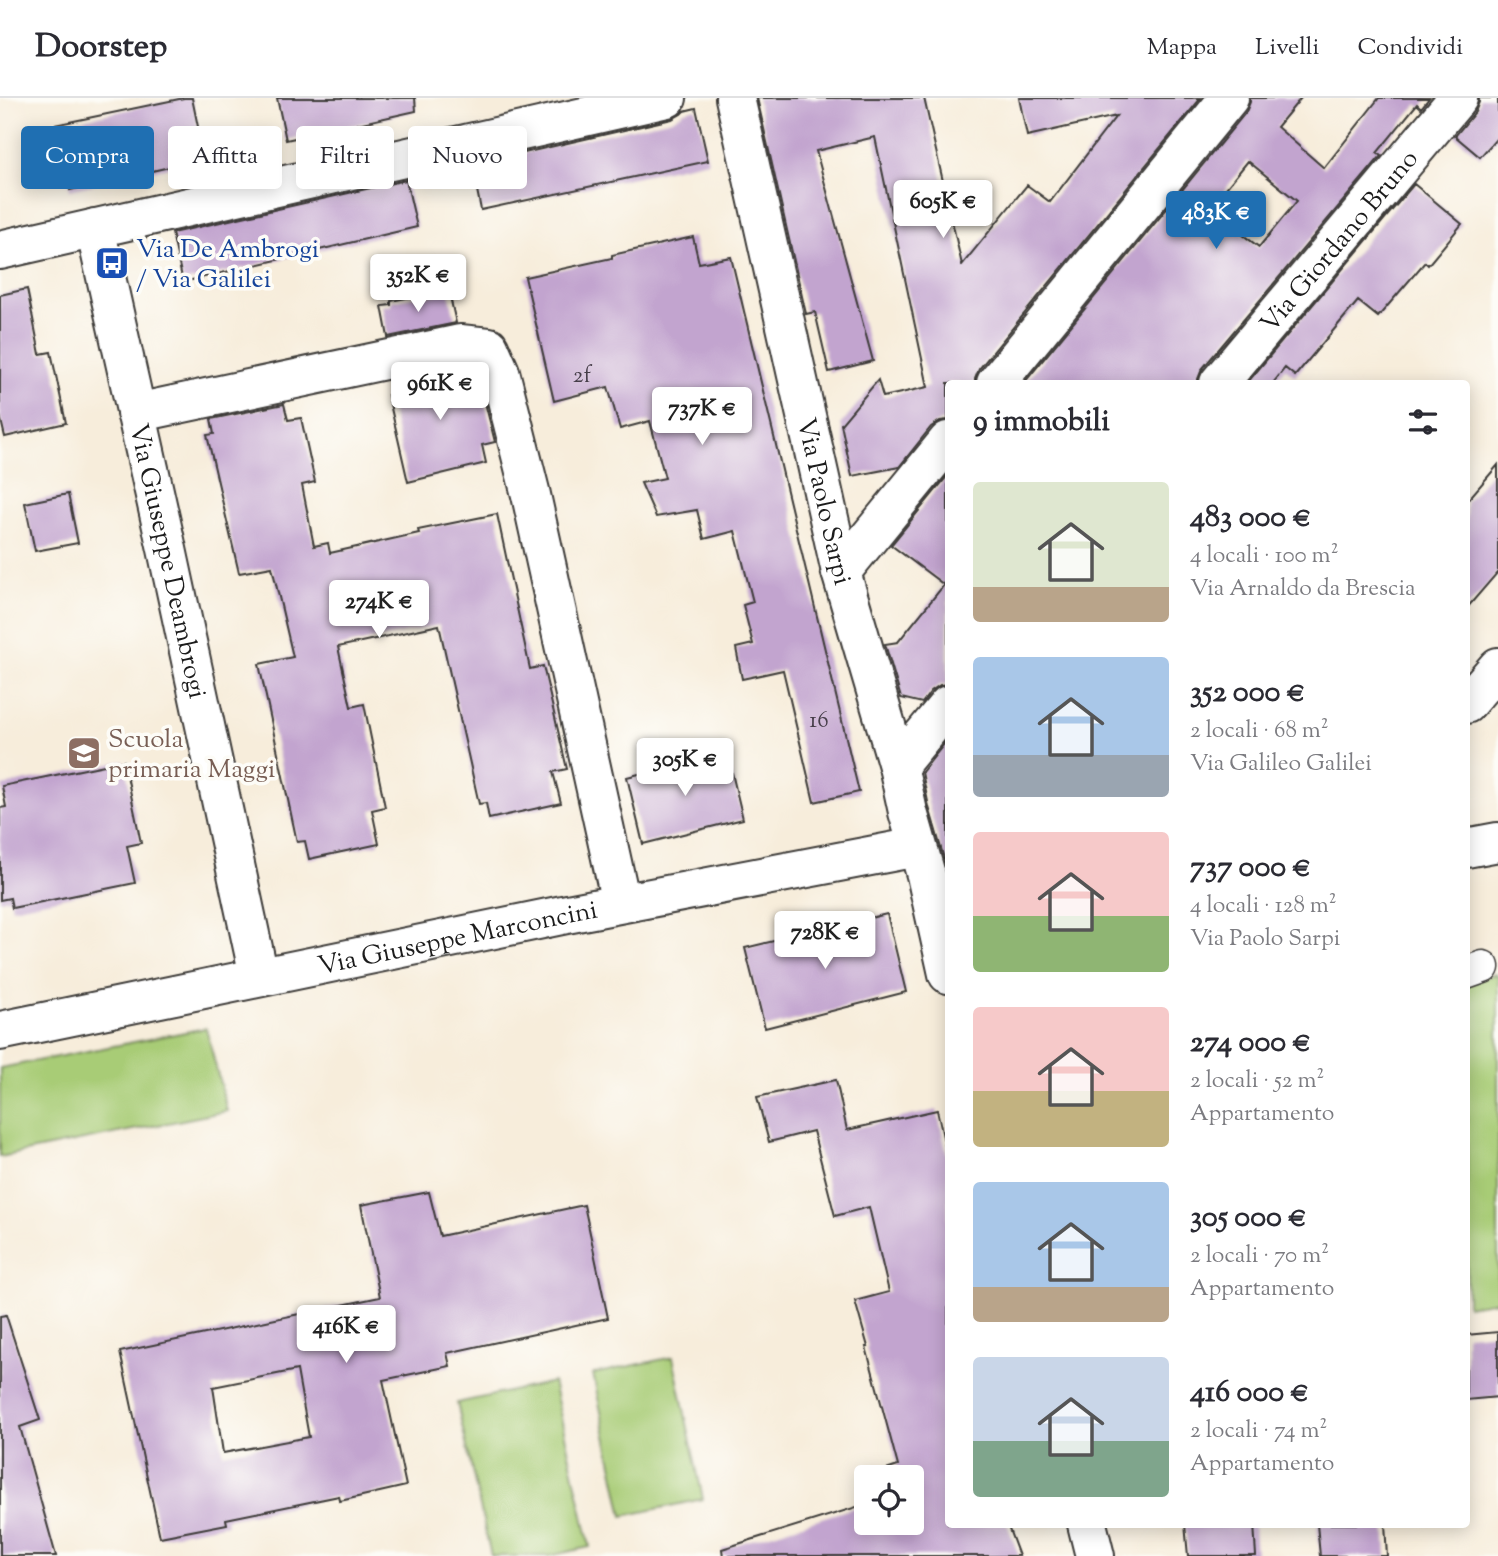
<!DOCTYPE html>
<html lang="it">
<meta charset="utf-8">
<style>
body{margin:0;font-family:"Sorts Mill Goudy",serif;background:#f7f7f7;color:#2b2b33;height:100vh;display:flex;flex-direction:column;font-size:26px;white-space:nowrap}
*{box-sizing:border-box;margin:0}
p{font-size:23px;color:#7c7c81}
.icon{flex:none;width:38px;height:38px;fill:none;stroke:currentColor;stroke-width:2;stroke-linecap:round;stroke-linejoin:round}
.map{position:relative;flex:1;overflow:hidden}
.sheet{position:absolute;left:945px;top:282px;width:525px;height:1148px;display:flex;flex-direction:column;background:#fff;border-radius:7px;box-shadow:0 4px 18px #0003}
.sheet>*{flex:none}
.guide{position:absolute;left:21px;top:28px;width:665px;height:63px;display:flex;gap:14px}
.fabs{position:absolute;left:854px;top:1367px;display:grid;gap:14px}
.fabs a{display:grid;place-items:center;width:70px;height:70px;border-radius:7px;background:#fff;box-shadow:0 4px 18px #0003;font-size:35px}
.price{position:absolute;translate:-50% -60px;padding:0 16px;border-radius:7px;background:#fff;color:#222;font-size:23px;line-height:46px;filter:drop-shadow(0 2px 4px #0008)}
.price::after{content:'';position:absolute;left:50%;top:42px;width:21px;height:16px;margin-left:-10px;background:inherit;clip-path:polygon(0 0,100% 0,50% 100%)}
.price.current{background:#1f6fb2;color:#fff}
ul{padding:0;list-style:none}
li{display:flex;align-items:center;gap:21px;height:175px;padding:0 28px}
li span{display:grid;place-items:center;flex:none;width:196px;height:140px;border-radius:7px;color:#555}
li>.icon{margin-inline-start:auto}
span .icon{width:84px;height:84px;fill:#fffc;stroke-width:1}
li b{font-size:30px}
h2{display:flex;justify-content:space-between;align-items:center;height:84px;padding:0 28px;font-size:30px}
.tag{padding:0 24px;border-radius:7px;background:#fff;box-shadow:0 4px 18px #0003;font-size:24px;line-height:63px}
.tag.current{background:#1f6fb2;color:#fff}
header{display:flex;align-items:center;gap:42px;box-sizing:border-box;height:98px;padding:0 35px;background:#fff;border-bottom:2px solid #e1e1e2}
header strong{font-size:33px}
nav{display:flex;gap:38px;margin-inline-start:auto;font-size:24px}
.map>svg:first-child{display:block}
</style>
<header>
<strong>Doorstep</strong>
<nav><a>Mappa</a><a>Livelli</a><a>Condividi</a></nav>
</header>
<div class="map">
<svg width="1498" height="1458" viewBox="0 0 1498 1458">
<rect width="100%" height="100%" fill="#fdfcf7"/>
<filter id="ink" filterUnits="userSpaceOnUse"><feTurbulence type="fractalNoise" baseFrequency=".0143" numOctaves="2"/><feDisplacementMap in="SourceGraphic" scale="14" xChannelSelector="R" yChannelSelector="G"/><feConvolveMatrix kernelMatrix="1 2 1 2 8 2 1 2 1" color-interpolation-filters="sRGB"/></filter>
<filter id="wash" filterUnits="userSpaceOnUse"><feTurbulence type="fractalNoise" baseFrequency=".00686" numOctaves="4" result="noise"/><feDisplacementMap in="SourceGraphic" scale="28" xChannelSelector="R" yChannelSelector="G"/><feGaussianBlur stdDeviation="1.57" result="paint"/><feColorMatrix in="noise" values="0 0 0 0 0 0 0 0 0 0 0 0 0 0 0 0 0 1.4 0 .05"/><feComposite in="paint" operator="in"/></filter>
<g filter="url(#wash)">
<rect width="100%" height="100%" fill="#f7eddb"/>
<path fill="#a8cc76" stroke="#627449" stroke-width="2" d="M1495,876L1498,879V1203L1467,1208L1466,886Z
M206,930L227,1013L0,1059V970Z
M673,1259L703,1401L623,1418L593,1276Z
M553,1284L590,1449L549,1458H491L457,1305Z"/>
<g id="blocks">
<path fill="#c2a4cf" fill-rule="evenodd" d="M184,0H192L202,48L187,52L191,64L70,92L67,79L51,83L40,30Z
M277,0H415L416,13L286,42Z
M757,0H924L962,167L1027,87L1050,104L1116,18L1027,38L1019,0H1201L979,271L975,281V285H948V322L940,323L931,329L899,369L852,378L841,326L878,282L883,299L928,289L875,39L816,53L873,263L829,274L815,214L806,216Z
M1250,0H1301L1277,29L1324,70L1379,0H1429L1421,10L1417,6L1377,55L1381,58L1202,271L1198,281V285H1024L1246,14L1250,4ZM1248,63L1297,103L1259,149L1209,111Z
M1479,0H1498V39L1480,59L1455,38L1475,14L1479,4Z
M696,10L708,63L481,112L472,67L672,21L681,16L684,13Z
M406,82L417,129L183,184L172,135Z
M1414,86L1462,126L1428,167L1425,164L1378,219L1358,203L1295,278L1285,270L1273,285H1247Z
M693,139L699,165L731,159L859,694L814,704L783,572L742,581L736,550L753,546L743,507L753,504L735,433L704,441L697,412L656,419L641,385L665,380L650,323L620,331L608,289L554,303L525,179L612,160V157Z
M27,191L40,256L51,254L66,325L5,339L0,318V197Z
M449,194L456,225L388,239L382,208L391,207V203L421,197L422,199Z
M461,268L466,269L469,283L479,281L495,344L482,347L486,365L408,384L388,297L395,296L392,283Z
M284,306L288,322L301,320L315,384L302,387L314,448L328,445L330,455L419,435L418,432L497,416L530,571L543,568L567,671L553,674L561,705L489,721L486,705L479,706L439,527L338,549L351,609L364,606L385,709L372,712L379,746L309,761L305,743L297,744L259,566L293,559L272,469L239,475L207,337L214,336L211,321Z
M1498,367V474L1466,511V404Z
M948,377V586L940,587L931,593L922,605L901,600L885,546L898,544L944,487L891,447Z
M68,396L78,445L35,453L25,405Z
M948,641V763L945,764L929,709L922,674Z
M727,654L743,721L643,746L627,679Z
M124,663L141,745L127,748L135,785L12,810L10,800L0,802V710L6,709L2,688Z
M887,816L906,894L765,930L745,850Z
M836,982L847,1032L937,1012L948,1061V1426H1007L1019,1458H723L722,1451L866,1406V1424H912V1379H866V1383L865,1379L898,1368L866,1249H868L855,1203L889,1194L869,1109L835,1118L813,1033L769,1044L757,999Z
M429,1094L440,1138L584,1107L608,1220L447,1255L450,1268L383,1282L406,1388L340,1403L339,1398L226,1421L227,1426L160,1439L120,1254L380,1199L361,1107ZM297,1272L309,1339L223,1355L213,1289Z
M6,1217L40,1322L20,1329L56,1458H0V1218Z
M1498,1234V1299L1466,1302V1237Z
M1185,1426H1254L1256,1458H1188Z
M1317,1426H1385L1387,1458H1320Z"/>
</g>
</g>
<g filter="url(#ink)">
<use href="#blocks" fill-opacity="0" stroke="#3d3b39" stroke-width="2"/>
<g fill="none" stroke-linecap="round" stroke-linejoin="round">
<g stroke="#3d3b39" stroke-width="35">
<path id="pedestrian" d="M1466,875L1483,869"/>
</g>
<g stroke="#3d3b39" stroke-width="42">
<g id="minor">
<path id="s1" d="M735,0L841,474L898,668L908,714L926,777L948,876"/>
<path id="s2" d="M95,130L167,451L259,878"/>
<path d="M0,152L667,0"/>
<path d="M996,285L1229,0"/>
<path id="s3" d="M1219,285L1458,0"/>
<path d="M136,315L460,246L489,249L500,274L531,397L621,805"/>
<path d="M841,474L948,343"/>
<path d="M1466,606L1498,569"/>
<path d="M898,668L948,607"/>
<path d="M1466,750L1498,744"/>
<path id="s4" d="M0,933L567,816L917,749"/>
<path d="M1087,1426L1095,1458"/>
</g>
</g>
<use href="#pedestrian" stroke="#fff" stroke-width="32"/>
<use href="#minor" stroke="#fff" stroke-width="38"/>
</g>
</g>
<defs>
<g id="bus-square" transform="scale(1.75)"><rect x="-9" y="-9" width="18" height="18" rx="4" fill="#1a4fb4" stroke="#fdfcf7"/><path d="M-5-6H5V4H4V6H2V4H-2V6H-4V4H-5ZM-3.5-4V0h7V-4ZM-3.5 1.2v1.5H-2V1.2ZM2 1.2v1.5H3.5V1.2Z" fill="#fff"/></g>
<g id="school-square" transform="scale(1.75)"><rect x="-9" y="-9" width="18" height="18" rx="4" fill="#8d6e63" stroke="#fdfcf7"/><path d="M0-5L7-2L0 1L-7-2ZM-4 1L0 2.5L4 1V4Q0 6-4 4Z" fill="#fff"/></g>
</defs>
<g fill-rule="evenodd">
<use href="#bus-square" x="112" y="165"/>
<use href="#school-square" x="84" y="655"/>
</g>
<g text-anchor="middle" stroke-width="7" stroke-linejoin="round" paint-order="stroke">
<g font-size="23" fill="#463e49">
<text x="582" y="284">2f</text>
<text x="819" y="629">16</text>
</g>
<g font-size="26" fill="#1c1c1c" stroke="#fdfcf7">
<text dy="9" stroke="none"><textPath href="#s3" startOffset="186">Via Giordano Bruno</textPath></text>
<text dy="9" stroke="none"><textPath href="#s1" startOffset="413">Via Paolo Sarpi</textPath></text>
<text dy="9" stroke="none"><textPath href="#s2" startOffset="341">Via Giuseppe Deambrogi</textPath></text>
<text dy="9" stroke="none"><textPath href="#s4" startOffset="467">Via Giuseppe Marconcini</textPath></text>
</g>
<g font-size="26" fill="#164399" stroke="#fdfcf7" text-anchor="start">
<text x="136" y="159">Via De Ambrogi<tspan x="136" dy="30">/ Via Galilei</tspan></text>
</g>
<g font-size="26" fill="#785e54" stroke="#fdfcf7" text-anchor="start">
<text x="108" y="649">Scuola<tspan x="108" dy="30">primaria Maggi</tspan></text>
</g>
</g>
</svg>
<div class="fabs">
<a><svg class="icon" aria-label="locate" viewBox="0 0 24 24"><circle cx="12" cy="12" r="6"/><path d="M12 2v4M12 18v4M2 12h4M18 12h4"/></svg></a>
</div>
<b class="price" style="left:943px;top:142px">605K €</b>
<b class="price current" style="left:1216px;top:153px">483K €</b>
<b class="price" style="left:418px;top:216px">352K €</b>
<b class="price" style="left:440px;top:324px">961K €</b>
<b class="price" style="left:702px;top:349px">737K €</b>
<b class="price" style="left:379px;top:542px">274K €</b>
<b class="price" style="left:685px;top:700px">305K €</b>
<b class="price" style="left:825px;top:873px">728K €</b>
<b class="price" style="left:346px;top:1267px">416K €</b>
<div class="guide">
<a class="tag current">Compra</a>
<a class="tag">Affitta</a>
<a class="tag">Filtri</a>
<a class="tag">Nuovo</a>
</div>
<section class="sheet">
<h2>9 immobili<svg class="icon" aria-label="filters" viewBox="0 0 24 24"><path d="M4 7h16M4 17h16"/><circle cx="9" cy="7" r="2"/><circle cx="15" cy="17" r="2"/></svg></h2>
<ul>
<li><span style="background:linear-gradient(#dfe7d0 75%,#b9a48a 0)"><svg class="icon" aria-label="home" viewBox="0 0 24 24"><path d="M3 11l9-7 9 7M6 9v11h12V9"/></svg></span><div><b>483 000 €</b><p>4 locali · 100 m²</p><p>Via Arnaldo da Brescia</p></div></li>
<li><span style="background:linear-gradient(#a9c7e8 70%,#9aa5b1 0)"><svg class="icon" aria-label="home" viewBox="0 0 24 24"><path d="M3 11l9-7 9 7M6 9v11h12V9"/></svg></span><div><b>352 000 €</b><p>2 locali · 68 m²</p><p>Via Galileo Galilei</p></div></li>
<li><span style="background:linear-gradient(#f6c9c9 60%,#8fb573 0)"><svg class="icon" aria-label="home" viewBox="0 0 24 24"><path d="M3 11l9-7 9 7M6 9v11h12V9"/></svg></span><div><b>737 000 €</b><p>4 locali · 128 m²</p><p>Via Paolo Sarpi</p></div></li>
<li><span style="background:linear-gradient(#f6c9c9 60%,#c2b280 0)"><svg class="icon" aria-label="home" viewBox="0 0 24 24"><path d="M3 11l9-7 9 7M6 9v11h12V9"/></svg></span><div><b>274 000 €</b><p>2 locali · 52 m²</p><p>Appartamento</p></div></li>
<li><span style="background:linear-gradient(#a9c7e8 75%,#b9a48a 0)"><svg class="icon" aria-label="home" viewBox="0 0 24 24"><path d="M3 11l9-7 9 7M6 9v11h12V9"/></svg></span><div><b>305 000 €</b><p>2 locali · 70 m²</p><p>Appartamento</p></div></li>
<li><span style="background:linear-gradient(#c9d6e8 60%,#7fa58c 0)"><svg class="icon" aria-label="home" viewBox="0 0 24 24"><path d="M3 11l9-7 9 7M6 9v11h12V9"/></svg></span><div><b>416 000 €</b><p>2 locali · 74 m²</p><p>Appartamento</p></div></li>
</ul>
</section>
</div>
